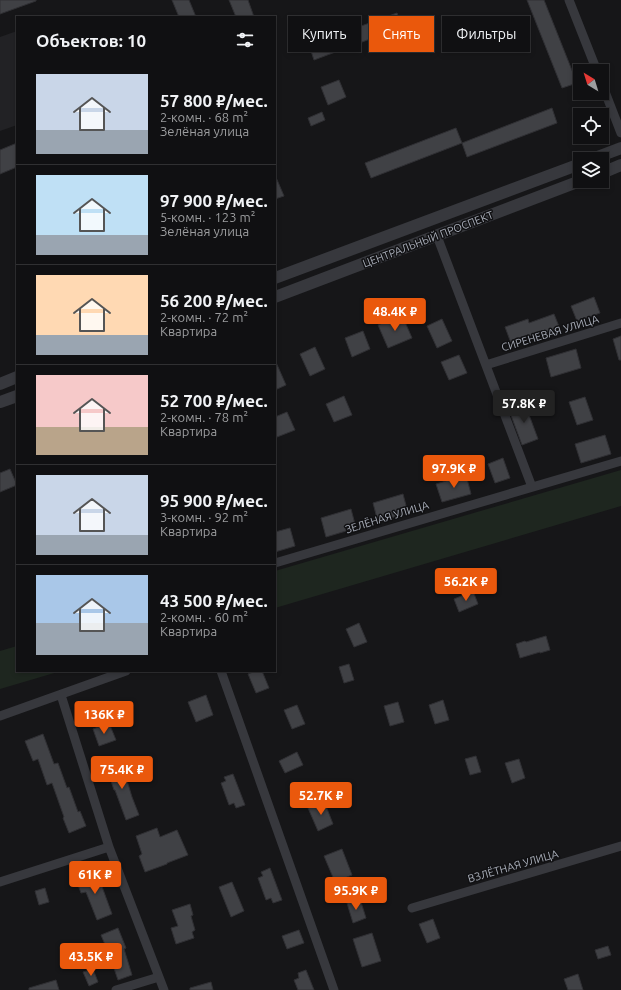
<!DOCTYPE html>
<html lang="ru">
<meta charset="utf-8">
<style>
body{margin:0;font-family:Ubuntu,sans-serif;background:#19191b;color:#f1f3f6;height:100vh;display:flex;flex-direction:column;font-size:15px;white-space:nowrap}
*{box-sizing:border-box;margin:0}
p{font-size:13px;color:#9c9d9f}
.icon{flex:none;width:22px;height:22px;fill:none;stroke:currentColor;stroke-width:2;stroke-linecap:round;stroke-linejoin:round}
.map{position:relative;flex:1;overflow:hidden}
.side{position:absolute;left:16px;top:16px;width:260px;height:656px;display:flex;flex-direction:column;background:#101012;border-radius:0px;box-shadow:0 2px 6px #0003,0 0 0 1px #303032}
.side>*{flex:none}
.hud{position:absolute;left:288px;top:16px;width:273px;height:36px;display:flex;gap:8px}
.needle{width:26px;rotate:322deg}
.fabs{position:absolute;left:573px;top:64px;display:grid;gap:8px}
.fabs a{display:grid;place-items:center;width:36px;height:36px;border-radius:0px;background:#101012;box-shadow:0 2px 6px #0003,0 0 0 1px #303032;font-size:20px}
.price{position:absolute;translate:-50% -34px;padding:0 9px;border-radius:4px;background:#ea580c;color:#fff;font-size:13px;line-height:26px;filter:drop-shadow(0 1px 2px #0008)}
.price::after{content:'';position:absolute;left:50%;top:24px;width:12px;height:9px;margin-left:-6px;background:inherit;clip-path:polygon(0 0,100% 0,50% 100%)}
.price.active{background:#222;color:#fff}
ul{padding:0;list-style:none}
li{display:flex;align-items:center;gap:12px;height:100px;padding:0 20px}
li+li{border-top:1px solid #303032}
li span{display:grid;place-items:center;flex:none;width:112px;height:80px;border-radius:0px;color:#555}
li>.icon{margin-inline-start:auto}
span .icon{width:48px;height:48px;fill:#fffc;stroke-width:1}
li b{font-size:17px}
h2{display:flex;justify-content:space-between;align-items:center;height:48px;padding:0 20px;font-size:17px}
.chip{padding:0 14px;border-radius:0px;background:#101012;box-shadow:0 2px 6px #0003,0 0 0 1px #303032;font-size:14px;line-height:36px}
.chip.active{background:#ea580c;color:#fff}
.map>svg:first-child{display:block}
</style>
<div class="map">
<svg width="621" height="990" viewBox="0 0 621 990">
<rect width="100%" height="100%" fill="#161618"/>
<path fill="#222225" d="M17,31V125L0,131V37Z"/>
<path fill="#1e261f" d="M621,470V506L275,608V571Z
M17,646V671H61L0,689V651Z"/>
<path fill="#404145" stroke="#303034" d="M0,0H36V1L0,14Z
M172,0H189L196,17H179Z
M229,0H248L254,17H236Z
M527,0H544L577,83L562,88Z
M397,13L402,27L314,60L309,45Z
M339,80L346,97L328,105L321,87Z
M552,108L557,123L467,157L462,143Z
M322,112L325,120L311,126L308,118Z
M456,128L462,143L371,178L365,163Z
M17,143V167L0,174V150Z
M275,175L284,196L275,199Z
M594,297L600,313L577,321L571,306Z
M554,314L560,329L545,335L543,331L511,343L505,327L528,319L529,323Z
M402,315L412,338L388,348L378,325Z
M442,319L452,341L437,348L427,326Z
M363,331L370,349L352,357L345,338Z
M621,336V360H619L613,339Z
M315,347L325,369L310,376L300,354Z
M576,349L581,368L551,377L546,358Z
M459,355L467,373L449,380L441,362Z
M275,360L286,385L275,390Z
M344,396L352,415L334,422L326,404Z
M585,397L593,420L577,425L569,402Z
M525,404L538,439L522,445L509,410Z
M287,412L295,430L277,437L275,433V417Z
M605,435L611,454L581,463L575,444Z
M503,458L510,478L495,483L488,464Z
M10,469L17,485L0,492V473Z
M466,475L471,494L442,502L436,484Z
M403,494L408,513L378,522L373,503Z
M351,509L356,528L326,537L321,518Z
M290,528L295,546L275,552V532Z
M473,591L478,604L459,612L454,599Z
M359,623L367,642L354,647L346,629Z
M546,636L550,650L540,653V652L520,658L516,644L525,641L526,642Z
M349,664L354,680L344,683L339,667Z
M256,671H262L269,688L256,693L248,674Z
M206,695L213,715L196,722L188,702Z
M443,700L449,720L435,724L429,705Z
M398,702L404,722L390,726L384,706Z
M297,705L305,724L292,729L284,710Z
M109,723L116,740L99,746L93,729Z
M43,734L54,764L58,763L67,788L69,787L78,812L80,811L86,826L69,833L63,818L64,817L52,783L47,785L38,759L33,761L25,741Z
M297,752L303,765L285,773L279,761Z
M476,756L481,772L470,775L465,759Z
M519,759L525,778L512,783L505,763Z
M121,761L132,797L139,815L126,820L115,790H114L106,766Z
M233,774L245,805L236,808L234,803L229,805L221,783L226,781L224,777Z
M324,801L333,824L318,831L308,808Z
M157,828L160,837L177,830L188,855L167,863V864L145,872L139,856L142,854L136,836Z
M342,849L352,875L335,882L324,856Z
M270,868L282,900L273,903L271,898L266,900L258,878L263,876L261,872Z
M97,873L112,914L97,920L86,892L81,893L76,880Z
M232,882L244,911L231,917L219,887Z
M45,888L49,902L39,905L35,891Z
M360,899L366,918L353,923L347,903Z
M190,904L193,915L191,916L195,930L192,932L194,938L176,944L171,928L178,926L172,910Z
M433,919L440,938L427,943L419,924Z
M118,928L126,948L124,949L132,975L118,980L109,954L101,935Z
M299,930L304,943L287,949L282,936Z
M372,933L381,961L362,967L353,939Z
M608,946L611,955L598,959L595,950Z
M93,969L98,982L89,986L83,972Z
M306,970L314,990H298L294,980L299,978L298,973Z
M578,974L583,990H568L564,979Z
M56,980L59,990H29V988Z
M211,982L213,990H190V988Z"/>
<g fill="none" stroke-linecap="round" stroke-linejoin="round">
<path stroke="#37383d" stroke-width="9" d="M569,0L597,71
M602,84L621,133
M437,236L532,487
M486,365L621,323
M275,563L621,461
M221,671L334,990
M61,695L109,847L164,990
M0,716L126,671
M0,882L109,847
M412,908L621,846
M116,990L159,977"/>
<path stroke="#37383d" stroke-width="12" d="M592,159L621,148
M602,173L621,165
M275,278L580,164
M275,297L580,181
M0,384L17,377
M0,402L17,396"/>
</g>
<g text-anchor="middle" stroke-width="3" stroke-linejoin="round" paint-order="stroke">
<g font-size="11" fill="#a8adb8" stroke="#111113">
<text transform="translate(428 239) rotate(-21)" y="4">ЦЕНТРАЛЬНЫЙ ПРОСПЕКТ</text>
<text transform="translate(550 333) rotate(-17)" y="4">СИРЕНЕВАЯ УЛИЦА</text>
<text transform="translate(387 517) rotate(-17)" y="4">ЗЕЛЁНАЯ УЛИЦА</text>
<text transform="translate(513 866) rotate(-16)" y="4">ВЗЛЁТНАЯ УЛИЦА</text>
</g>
</g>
</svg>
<div class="fabs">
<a><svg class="needle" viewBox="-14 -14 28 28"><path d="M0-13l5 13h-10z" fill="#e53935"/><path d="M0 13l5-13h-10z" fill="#9c9d9f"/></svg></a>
<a><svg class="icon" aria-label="locate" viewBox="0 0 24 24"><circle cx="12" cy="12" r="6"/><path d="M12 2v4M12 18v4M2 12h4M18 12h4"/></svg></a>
<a><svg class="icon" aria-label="layers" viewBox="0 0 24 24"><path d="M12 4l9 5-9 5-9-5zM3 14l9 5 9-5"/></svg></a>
</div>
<b class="price" style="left:395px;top:332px">48.4K ₽</b>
<b class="price active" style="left:524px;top:424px">57.8K ₽</b>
<b class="price" style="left:454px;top:489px">97.9K ₽</b>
<b class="price" style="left:466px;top:602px">56.2K ₽</b>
<b class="price" style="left:104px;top:735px">136K ₽</b>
<b class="price" style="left:122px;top:790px">75.4K ₽</b>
<b class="price" style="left:321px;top:816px">52.7K ₽</b>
<b class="price" style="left:95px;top:895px">61K ₽</b>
<b class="price" style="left:356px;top:911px">95.9K ₽</b>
<b class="price" style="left:91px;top:977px">43.5K ₽</b>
<div class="hud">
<a class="chip">Купить</a>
<a class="chip active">Снять</a>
<a class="chip">Фильтры</a>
</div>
<section class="side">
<h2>Объектов: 10<svg class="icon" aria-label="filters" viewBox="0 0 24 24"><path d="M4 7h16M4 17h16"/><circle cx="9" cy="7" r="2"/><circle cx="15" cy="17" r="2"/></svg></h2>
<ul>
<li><span style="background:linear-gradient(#c9d6e8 70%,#9aa5b1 0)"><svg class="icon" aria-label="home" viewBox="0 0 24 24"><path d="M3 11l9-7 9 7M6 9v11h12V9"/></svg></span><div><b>57 800 ₽/мес.</b><p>2-комн. · 68 m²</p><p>Зелёная улица</p></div></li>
<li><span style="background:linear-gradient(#bfe0f5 75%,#9aa5b1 0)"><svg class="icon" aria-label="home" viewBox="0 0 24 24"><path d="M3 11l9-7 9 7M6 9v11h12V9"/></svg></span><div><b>97 900 ₽/мес.</b><p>5-комн. · 123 m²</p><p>Зелёная улица</p></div></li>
<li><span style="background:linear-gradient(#ffd9b3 75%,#9aa5b1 0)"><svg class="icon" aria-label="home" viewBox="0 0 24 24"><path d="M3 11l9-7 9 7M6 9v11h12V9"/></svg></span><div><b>56 200 ₽/мес.</b><p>2-комн. · 72 m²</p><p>Квартира</p></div></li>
<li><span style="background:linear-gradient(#f6c9c9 65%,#b9a48a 0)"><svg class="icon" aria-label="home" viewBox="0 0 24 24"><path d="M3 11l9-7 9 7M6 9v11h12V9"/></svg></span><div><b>52 700 ₽/мес.</b><p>2-комн. · 78 m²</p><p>Квартира</p></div></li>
<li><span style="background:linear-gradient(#c9d6e8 75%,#9aa5b1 0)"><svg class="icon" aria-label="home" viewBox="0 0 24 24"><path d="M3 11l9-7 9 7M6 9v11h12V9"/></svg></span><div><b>95 900 ₽/мес.</b><p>3-комн. · 92 m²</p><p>Квартира</p></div></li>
<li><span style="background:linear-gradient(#a9c7e8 60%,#9aa5b1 0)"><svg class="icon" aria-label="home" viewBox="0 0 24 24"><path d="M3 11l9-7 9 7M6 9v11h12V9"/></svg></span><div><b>43 500 ₽/мес.</b><p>2-комн. · 60 m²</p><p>Квартира</p></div></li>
</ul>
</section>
</div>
